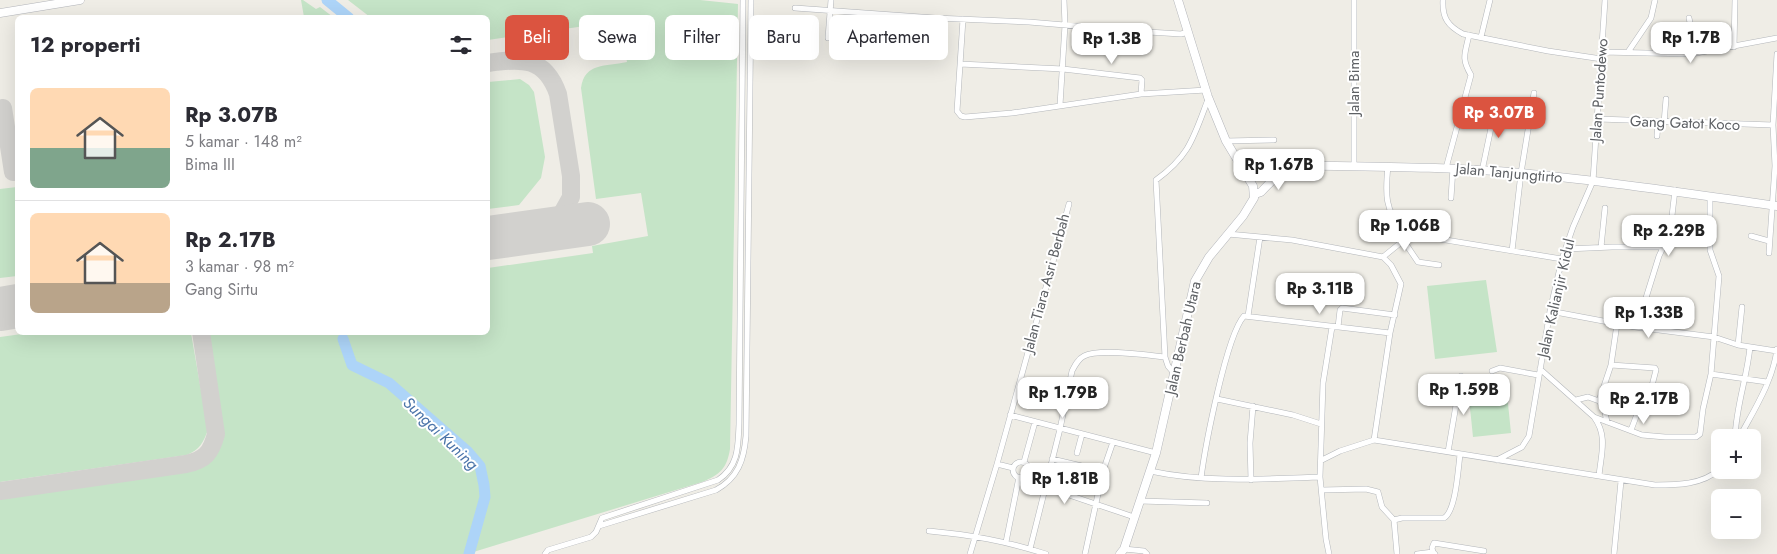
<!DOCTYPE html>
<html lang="id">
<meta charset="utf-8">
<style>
body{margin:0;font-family:Jost,sans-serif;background:#f7f7f7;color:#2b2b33;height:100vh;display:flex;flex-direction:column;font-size:19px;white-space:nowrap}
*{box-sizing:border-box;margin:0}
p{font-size:16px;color:#7c7c81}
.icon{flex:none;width:28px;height:28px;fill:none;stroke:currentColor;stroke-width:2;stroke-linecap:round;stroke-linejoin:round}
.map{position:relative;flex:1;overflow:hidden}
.side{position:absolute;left:15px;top:15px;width:475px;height:320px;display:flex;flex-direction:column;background:#fff;border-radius:8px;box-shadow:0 5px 20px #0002}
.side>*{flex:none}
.hud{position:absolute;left:505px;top:15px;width:475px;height:45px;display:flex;gap:10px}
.buttons{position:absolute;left:1711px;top:429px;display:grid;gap:10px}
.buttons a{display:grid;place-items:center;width:50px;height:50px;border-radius:8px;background:#fff;box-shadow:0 5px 20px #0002;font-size:25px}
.price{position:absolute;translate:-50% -42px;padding:0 11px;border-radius:10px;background:#fff;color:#222;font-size:16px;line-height:32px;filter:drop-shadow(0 1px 2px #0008)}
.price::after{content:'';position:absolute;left:50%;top:30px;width:15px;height:11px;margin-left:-8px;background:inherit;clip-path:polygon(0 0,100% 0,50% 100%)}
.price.selected{background:#db5440;color:#fff}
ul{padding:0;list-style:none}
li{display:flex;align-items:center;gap:15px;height:125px;padding:0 15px}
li+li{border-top:1px solid #e1e1e2}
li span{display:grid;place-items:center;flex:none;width:140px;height:100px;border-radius:8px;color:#555}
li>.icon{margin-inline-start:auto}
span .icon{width:60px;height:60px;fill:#fffc;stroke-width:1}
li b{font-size:21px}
h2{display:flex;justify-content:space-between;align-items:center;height:60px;padding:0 15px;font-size:21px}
.chip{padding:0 18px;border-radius:8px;background:#fff;box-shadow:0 5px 20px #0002;font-size:18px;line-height:45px}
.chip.selected{background:#db5440;color:#fff}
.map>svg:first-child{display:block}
</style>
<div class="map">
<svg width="1777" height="554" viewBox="0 0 1777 554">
<rect width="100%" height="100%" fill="#efede6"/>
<path fill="#c5e4c7" d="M301,0H303L316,9L320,7L333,17H304Z
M348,0H700L738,4L730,449C727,468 720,475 702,482L467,554H0V498L193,470C213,459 222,449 223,425L209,333L488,332V268L593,253L592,246L648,236L641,193L596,199L581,88C585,62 605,67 627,62L620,21L488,40V18L370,17Z
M520,79L529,85L534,92L545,157L541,178L519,205L488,209V82Z
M17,187V276L0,278V189Z
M1486,280L1497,352L1435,359L1427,286Z
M29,333H191L208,430C203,443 200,449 187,455L0,482V337Z
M1507,394L1511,433L1473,437L1469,398Z"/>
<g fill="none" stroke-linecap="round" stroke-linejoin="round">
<path stroke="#add4f8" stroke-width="11" d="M327,0L349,18
M343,339L352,365L389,383L468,452L480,466L484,485L485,497L469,554"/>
<path stroke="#d2d1ce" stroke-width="18" d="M488,63C522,58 545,57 558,94L571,176V197L561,215L550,225L528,232
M3,108L13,172
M0,491L186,464C205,460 211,453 216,434L201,332"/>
<path stroke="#d2d1ce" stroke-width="44" d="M488,238L588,224
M0,309L18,306"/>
<g stroke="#b3b6ba" stroke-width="6">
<path id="street" d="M1354,0V166
M1443,0C1442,18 1448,26 1463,34L1548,51L1602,59
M795,8L935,18L1029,22L1148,32L1181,34L1188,32
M1689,18L1697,53
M963,19L957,111L961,116L965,117L1012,113L1141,94L1206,90
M1481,37L1490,0
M828,38L831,0
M1734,47L1735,0
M1602,52L1691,54L1777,38
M1628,52L1651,18L1655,0
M960,64L1063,69L1140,78L1142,80L1141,94
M1060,105L1065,25L1064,0
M1598,119L1773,125
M1664,123L1666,99
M1657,136L1658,122
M1226,141L1274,140
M1446,168L1471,75C1461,58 1465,54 1469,35
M1482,171L1496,104
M1451,198L1453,168
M1403,233L1562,259
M1228,234L1292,240L1383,257
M1751,236L1769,241
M1401,237L1418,262L1439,265
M1601,247L1605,208
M1566,249L1612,247H1662
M1512,251L1521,173L1534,93
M1769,253L1775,166L1773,125L1777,54
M1550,311L1635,327L1714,337L1738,345L1777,351
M1248,316L1260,237
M1338,327L1340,310L1342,308L1395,315
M1640,327L1645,301L1659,256L1670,233L1675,190
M1738,345L1742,307
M1611,365L1655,368L1656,370L1648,401L1639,409L1631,430
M1540,369L1594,417C1608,436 1601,454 1599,476
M1492,371L1500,368L1538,375
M1174,373L1168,366L1165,357L1156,180C1189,156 1193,139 1207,102L1210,100
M1711,374L1767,382
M1217,399L1293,415L1321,424
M1576,400L1588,397L1599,401L1611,365L1617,324
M1599,401L1604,408L1607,422
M1010,415L1156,453
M1594,417L1642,435L1665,437H1696L1700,434L1703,409L1711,374L1719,276L1710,250V196
M1735,438C1736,406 1747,378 1750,347
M1739,438C1754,410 1773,381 1777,349
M1374,440L1390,333L1401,284L1391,265L1383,257L1399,244L1403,233C1385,209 1385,195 1388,166
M1448,452L1461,376
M1077,453L1082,434
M1052,459L1103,471
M1322,460L1340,451L1374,440L1655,485C1677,485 1702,485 1720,469
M1497,460L1522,447L1529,436L1550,311L1562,259L1573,227L1593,181L1605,0
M1024,462L1035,422
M1013 470a8 8 0 1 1 16 0a8 8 0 1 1-16 0Z
M997,464L1013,468
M1150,471C1206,483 1264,479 1320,477
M1028,472L1048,477
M1201,478C1205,448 1226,336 1244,316L1390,333
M1047,480L1066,494L1134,517
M1251,480L1250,443L1253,406
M1322,490L1366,489L1378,492L1382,507L1394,520L1397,554
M1140,501L1207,503
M1394,520L1402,518H1444C1456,511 1458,469 1460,455
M599,526L716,490C738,478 744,460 746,436L751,0
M929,531C972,535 1005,541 1046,554
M1006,542L1019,477
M1030,549L1060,429L1072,371C1075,365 1078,359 1084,356C1099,348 1147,355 1165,357
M1124,549L1144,551L1147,554
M1433,552L1432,548L1434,543L1484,551
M545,554L548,550L591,537L596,532L602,518L718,480C739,466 738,446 739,424L743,0
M970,554L997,464L1069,204
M1085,554L1103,471L1113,442
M1329,554L1326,539L1320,477L1323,383L1332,327
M1417,554L1433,552L1435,554
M1614,554L1621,481"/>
</g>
<g stroke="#b3b5ba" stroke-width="9">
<path id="secondary" d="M0,13L80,0
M1239,166L1243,164C1336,167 1429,165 1522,173C1608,181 1692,194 1777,206
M1255,194L1261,192L1287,165
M1120,554L1124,549L1156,453L1195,281L1209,257L1243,216L1254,198L1253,186L1226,141L1208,97L1178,0"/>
</g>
<use href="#street" stroke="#fff" stroke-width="5"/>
<use href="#secondary" stroke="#fff" stroke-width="8"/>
</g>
<g text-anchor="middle" stroke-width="4" stroke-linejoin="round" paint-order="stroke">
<g font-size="15" fill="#5e6165" stroke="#fff">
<text transform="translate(1354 83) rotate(-90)" y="5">Jalan Bima</text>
<text transform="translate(1599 90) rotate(-86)" y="5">Jalan Puntodewo</text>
<text transform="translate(1685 123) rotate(2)" y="5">Gang Gatot Koco</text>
<text transform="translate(1509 173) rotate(5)" y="5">Jalan Tanjungtirto</text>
<text transform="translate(1046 283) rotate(-75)" y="5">Jalan Tiara Asri Berbah</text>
<text transform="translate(1556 298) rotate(-77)" y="5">Jalan Kalianjir Kidul</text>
<text transform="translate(1183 338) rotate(-77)" y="5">Jalan Berbah Utara</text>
</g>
<g font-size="16" font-style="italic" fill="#4b74a9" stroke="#fff">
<text transform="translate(441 433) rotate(44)" y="6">Sungai Kuning</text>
</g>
</g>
</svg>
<div class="buttons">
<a>+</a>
<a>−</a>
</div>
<b class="price" style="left:1691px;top:64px">Rp 1.7B</b>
<b class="price" style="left:1112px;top:65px">Rp 1.3B</b>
<b class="price selected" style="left:1499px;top:139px">Rp 3.07B</b>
<b class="price" style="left:1279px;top:191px">Rp 1.67B</b>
<b class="price" style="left:1405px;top:252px">Rp 1.06B</b>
<b class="price" style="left:1669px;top:257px">Rp 2.29B</b>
<b class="price" style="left:1320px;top:315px">Rp 3.11B</b>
<b class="price" style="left:1649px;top:339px">Rp 1.33B</b>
<b class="price" style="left:1464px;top:416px">Rp 1.59B</b>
<b class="price" style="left:1063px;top:419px">Rp 1.79B</b>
<b class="price" style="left:1644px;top:425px">Rp 2.17B</b>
<b class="price" style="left:1065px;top:505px">Rp 1.81B</b>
<div class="hud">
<a class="chip selected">Beli</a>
<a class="chip">Sewa</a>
<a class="chip">Filter</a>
<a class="chip">Baru</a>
<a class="chip">Apartemen</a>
</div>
<section class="side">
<h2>12 properti<svg class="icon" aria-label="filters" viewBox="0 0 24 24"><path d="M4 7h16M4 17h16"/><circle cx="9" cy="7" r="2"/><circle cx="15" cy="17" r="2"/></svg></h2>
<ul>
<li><span style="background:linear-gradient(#ffd9b3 60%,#7fa58c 0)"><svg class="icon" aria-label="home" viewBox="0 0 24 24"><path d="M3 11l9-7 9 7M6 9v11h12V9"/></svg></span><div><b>Rp 3.07B</b><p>5 kamar · 148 m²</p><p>Bima III</p></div></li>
<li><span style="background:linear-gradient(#ffd9b3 70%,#b9a48a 0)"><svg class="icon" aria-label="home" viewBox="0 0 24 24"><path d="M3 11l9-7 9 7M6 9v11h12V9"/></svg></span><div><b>Rp 2.17B</b><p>3 kamar · 98 m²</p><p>Gang Sirtu</p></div></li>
</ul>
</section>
</div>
